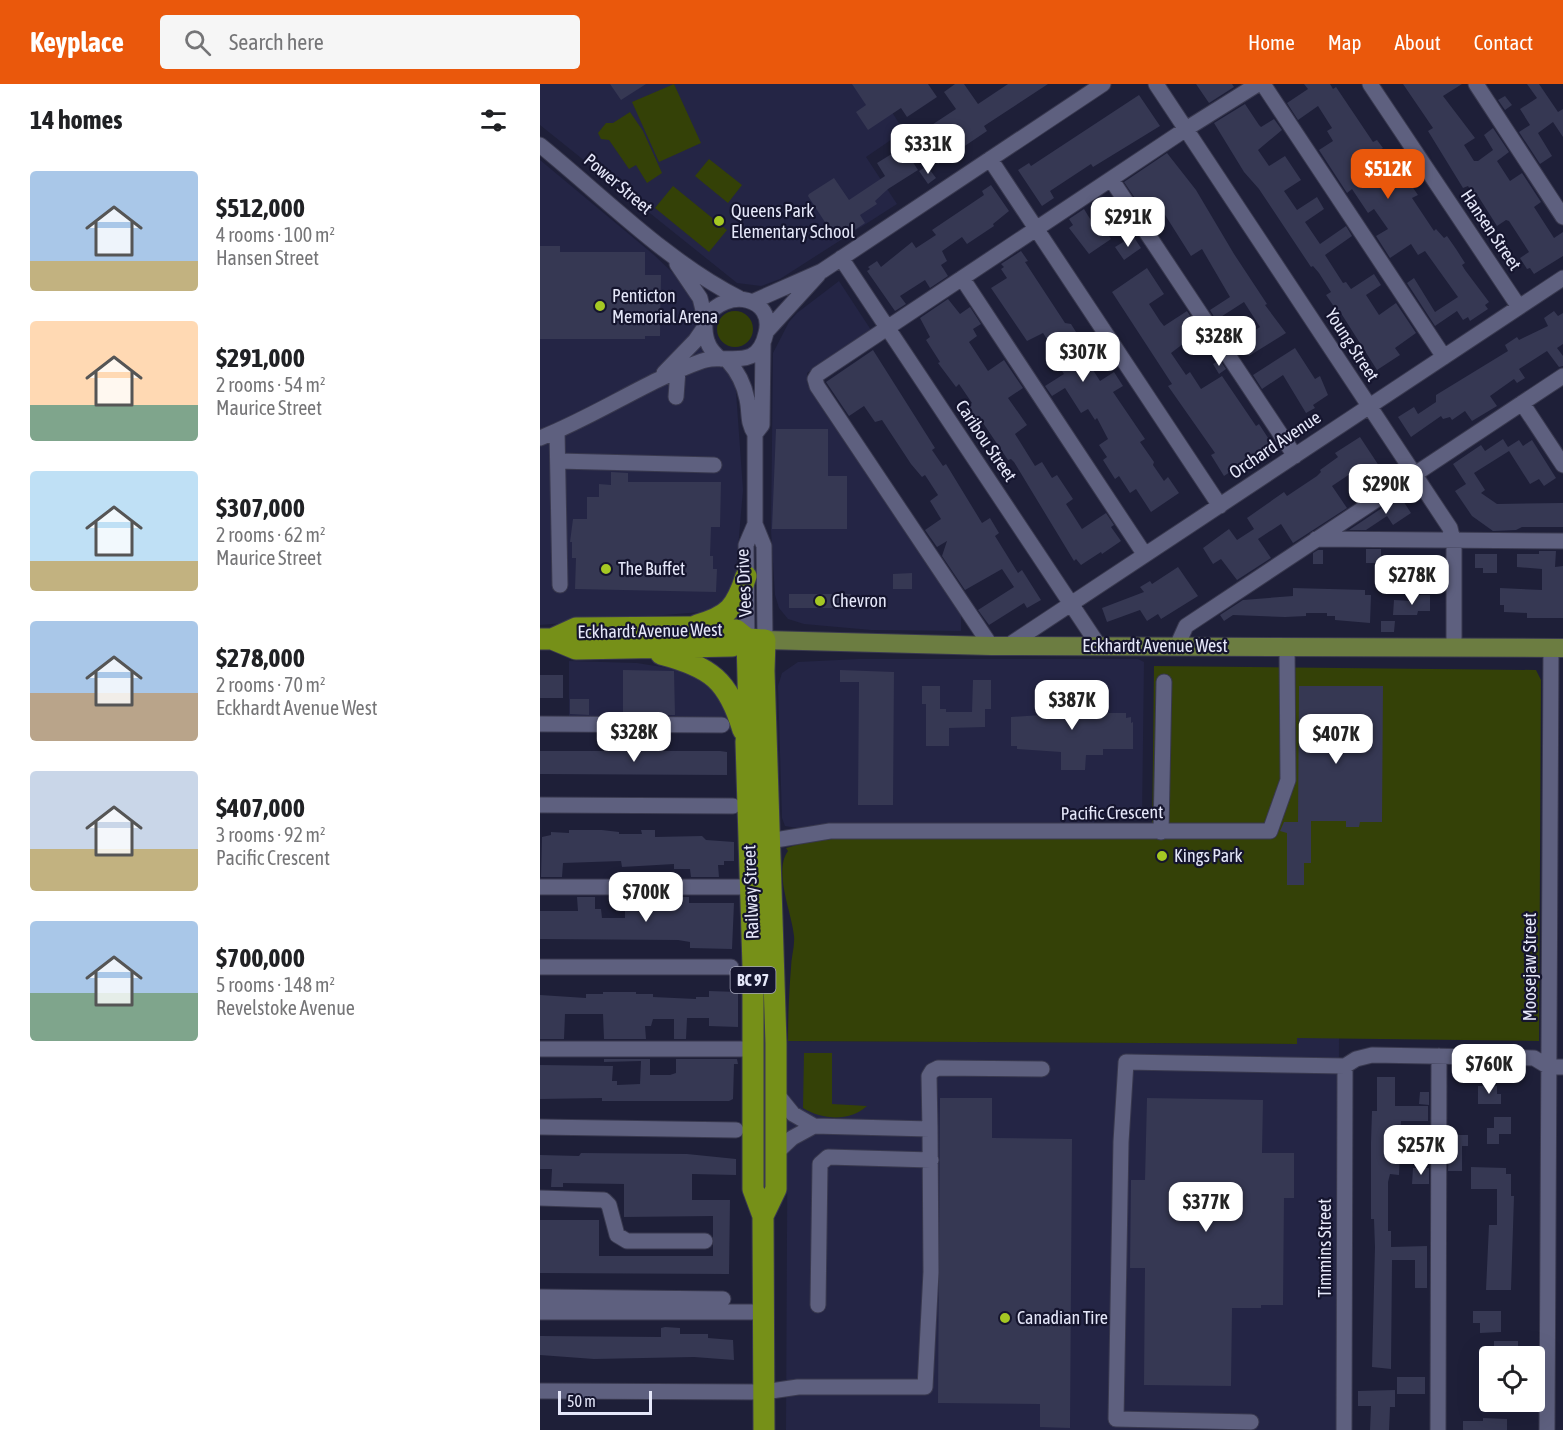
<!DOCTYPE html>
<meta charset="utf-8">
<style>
body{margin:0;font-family:"Asap Condensed",sans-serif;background:#f6f6f6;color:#202124;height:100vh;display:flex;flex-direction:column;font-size:22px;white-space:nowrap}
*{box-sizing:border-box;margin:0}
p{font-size:20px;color:#757577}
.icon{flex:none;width:33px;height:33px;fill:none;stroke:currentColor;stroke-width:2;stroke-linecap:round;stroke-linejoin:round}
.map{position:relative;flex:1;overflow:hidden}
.panel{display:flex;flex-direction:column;background:#fff;width:540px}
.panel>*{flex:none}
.tools{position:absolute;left:939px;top:1262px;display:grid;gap:12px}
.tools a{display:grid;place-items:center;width:66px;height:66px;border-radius:6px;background:#fff;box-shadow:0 6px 24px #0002;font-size:30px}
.scale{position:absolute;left:18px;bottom:15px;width:94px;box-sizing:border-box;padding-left:6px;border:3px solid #e5e7f9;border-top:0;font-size:16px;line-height:21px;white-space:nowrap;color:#e5e7f9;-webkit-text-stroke:4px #15152e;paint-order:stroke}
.price{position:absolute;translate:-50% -51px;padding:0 14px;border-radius:12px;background:#fff;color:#222;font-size:20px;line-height:39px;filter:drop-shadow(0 2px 3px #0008)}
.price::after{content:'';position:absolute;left:50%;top:36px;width:18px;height:14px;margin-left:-9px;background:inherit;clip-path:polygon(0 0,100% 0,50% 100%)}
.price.active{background:#ea580c;color:#fff}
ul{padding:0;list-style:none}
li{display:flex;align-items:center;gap:18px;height:150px;padding:0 30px}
li span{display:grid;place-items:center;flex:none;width:168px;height:120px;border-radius:6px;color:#555}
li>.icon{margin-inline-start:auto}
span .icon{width:72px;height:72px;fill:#fffc;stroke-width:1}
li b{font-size:26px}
h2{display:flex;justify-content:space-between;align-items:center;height:72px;padding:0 30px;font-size:26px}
header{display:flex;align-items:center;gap:36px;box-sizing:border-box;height:84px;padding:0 30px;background:#ea580c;color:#fff}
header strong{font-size:28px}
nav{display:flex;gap:33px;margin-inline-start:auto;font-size:21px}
.search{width:420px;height:54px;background:#f6f6f6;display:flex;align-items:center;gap:15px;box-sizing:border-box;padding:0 21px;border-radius:6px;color:#757577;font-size:22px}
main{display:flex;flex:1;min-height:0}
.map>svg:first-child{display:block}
</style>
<header>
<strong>Keyplace</strong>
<div class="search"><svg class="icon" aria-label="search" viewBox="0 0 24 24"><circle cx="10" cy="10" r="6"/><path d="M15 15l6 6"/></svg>Search here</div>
<nav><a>Home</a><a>Map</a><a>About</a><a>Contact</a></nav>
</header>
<main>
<section class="panel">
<h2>14 homes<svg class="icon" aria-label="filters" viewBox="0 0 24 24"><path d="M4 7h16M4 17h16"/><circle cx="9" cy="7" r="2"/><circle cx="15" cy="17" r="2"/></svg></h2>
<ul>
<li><span style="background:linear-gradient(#a9c7e8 75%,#c2b280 0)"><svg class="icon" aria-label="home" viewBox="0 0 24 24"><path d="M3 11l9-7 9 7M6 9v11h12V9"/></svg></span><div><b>$512,000</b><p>4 rooms · 100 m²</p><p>Hansen Street</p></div></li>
<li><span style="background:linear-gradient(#ffd9b3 70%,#7fa58c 0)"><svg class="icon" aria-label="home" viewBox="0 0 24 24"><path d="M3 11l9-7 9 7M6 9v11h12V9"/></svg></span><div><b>$291,000</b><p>2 rooms · 54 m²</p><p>Maurice Street</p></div></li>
<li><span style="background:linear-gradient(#bfe0f5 75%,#c2b280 0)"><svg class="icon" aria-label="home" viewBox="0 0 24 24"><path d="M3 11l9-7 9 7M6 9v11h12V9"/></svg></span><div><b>$307,000</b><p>2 rooms · 62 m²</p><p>Maurice Street</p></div></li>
<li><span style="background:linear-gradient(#a9c7e8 60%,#b9a48a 0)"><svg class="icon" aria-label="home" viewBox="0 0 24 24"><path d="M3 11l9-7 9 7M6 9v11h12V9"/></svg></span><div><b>$278,000</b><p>2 rooms · 70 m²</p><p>Eckhardt Avenue West</p></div></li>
<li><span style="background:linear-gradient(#c9d6e8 65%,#c2b280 0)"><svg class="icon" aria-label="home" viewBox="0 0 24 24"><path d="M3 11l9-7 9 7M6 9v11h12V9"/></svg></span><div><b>$407,000</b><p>3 rooms · 92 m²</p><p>Pacific Crescent</p></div></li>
<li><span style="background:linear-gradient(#a9c7e8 60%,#7fa58c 0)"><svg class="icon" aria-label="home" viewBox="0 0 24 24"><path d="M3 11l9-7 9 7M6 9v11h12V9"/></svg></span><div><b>$700,000</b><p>5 rooms · 148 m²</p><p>Revelstoke Avenue</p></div></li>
</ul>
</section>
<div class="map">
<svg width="1023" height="1346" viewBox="0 0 1023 1346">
<rect width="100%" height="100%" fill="#1e1f38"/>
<path fill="#242545" d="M0,0H334L364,47L326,73L357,120L240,195L221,202L197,199L0,41Z
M0,76L114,171L150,205L158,234L154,247L162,267L195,294L203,406L194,510L174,527L0,541Z
M299,197L331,246L267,289V299L421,527V547L331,546L264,540L248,535L239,524L235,511L231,446L233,269L249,238L257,229Z
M318,575H598L604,578L602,736H556L553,740H288L257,744L245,742L242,734L238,602L242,589L258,578Z
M29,577L97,579L141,586L159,594L171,605L185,625L193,646H29Z
M757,954H799L798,1346H246L248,957L757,960Z"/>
<path fill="#344107" d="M134,0L161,59L119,78L92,18Z
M90,28L103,47L122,89L107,99L96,81L89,85L69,56L61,55L58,49L66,39H73Z
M169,75L202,101L188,119L155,92Z
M133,102L187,146L169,168L115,124Z
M177 245a18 18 0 1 1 36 0a18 18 0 1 1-36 0Z
M614,582L996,586L1001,596L999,957L757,954V960L248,957C248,933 249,908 251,884C251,873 255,863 254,852C252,829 233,787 248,767L246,764L267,758L292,755L612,753Z
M264,969H292V1020L327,1022C309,1038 283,1036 263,1024Z"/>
<path fill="#363853" d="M70,0H106L81,16Z
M312,0H388L397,13L367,33L361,24L328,46L316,28L326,21Z
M415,0H424L438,20L468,0H508L444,42L447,47L398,80L378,50L416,25L404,8Z
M656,0H692L694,3L669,19Z
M764,0H790L793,5L796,3L833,58L837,56L843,64L838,67L863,102L869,98L878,111L872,114L894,147L896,145L904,154L907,152L916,165L925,179L922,181L925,186L949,218L945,221L948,225L930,237L928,233L923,236L917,227L895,242L867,199L874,194L895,228L918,213L885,167L878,171L871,160L850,174L836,152L848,145L834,125L828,129L812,105L807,109L779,66L793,57L787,47L792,44L778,22L758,36L747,19L768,5Z
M863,0H922L903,12L935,54L924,61L934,77H938L953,66L944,51L953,44L969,68L957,77L970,97L982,89L1001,118L994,123L1014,154L1023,148V172L994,190L990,184L987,185L980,174L989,168L969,137L966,136L957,142L938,112L936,114L928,102L923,104L888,47L893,44Z
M987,0H999L1018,28L1023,25V53L1013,38L998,49L1012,72L1000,80L979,48L990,41L980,25L997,14Z
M599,11L620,42L553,83L551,80L510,107L514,114L502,122L478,86L489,79L491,82Z
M965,12L972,21L965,26L958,16Z
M705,20L719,41L721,43L734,35L742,46L718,66L729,82L745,72L761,96L744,107L757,126L777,113L784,125L765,138L780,160L806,142L812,152L785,171L803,199L806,198L811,205L834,190L841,201L826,211L839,231L856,219L876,249L855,264L860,271L837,286L799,226L797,227L786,211L791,208L779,189L773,182L771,183L719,105L704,88L674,39Z
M363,63L378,86L348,105L335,117L337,120L320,131L325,139L300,156L296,150L294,152L268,112L269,110L294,94L309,116L345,92L337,79Z
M627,69L656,106L694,170L727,220L725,221L746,249L709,272L701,258L702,254L720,243L704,218L676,236L670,226L690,213L662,165L651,172L620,123L607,132L584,98Z
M387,82L396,94L388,100L379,87Z
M451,101L469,127L453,140L454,142L427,160L422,153L402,167L407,177L401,181L408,192L390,204L385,196L360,212L366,220L355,227L327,187L330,185L328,183L337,177L341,183L372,158L376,164L396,151L392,146L444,111L442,107Z
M571,113L579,125L573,130L565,118Z
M544,125L557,146L563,142L571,155L549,170L529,144L533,141L529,135Z
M593,152L601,164L584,176L575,163Z
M0,162H20V168H105V191H121L120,252H105V255H0Z
M481,167L488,177L485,178L525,239L531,240L536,248L534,250L550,272L546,275L560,297L574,288L583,302L573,308L605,355L600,358L614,378L613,381L624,397L628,393L639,409L611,428L596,405L590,409L579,392L575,395L563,376L567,373L559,361L568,355L557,334L555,336L548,325L541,329L525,304L512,312L505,302L524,290L518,281L522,278L503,249L487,257L451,204L467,194L461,185L464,183L461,180Z
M607,184L624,210L609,220L620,237L624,242L647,227L660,247L631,269L646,291L650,288L661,305L682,292L716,342L719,340L732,360L684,392L671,371L675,369L628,302L632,300L572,208Z
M408,215L420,230L430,223L441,240L433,245L437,252L429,258L448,287L464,276L483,304L468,314L487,341L475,350L495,382L502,378L512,394L517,391L533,415L526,420L542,445L566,429L574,441L571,443L581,457L562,470L561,468L541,481L536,475L534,477L474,378L471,375L468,376L439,333L437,335L434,332L428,322L432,319L419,300L416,303L398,279L400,278L386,256L390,253L380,234Z
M1014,227L1018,232L1023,229V260L1017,264L1023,272V282L1019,283L1007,267L979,285L985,294L977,299L974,295L950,312L957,322L932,337L925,327L912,336L910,333L903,335L901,332L871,353L858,333L874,323L878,330L896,318V311L968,267L965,261L977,253L979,256L1008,242L1004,234Z
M755,264L775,295L780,292L788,311L773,321L775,324L766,329L743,291L722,305L713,291Z
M333,266L395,364L392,366L403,382L406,380L442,439L450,434L459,449L455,452L478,489L482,486L501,516L487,524L484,519L449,541L438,526L474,503L462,485L425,506L402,472L407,457L397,463L385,446L401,435L390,417L398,411L385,391L382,393L371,380L342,336L335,338L324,322L309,332L286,298Z
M680,276L686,285L679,290L673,280Z
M236,345H288V392H307V445H232Z
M820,353L847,394L823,410L810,390L792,402L807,424L753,459L741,440L718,455L731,474L697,496L681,475L673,480L663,464L689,445L697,456L714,445L707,434L744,408L747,412L777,392L781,388L780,386L798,373L795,369Z
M963,355L968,363L979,356L983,362L992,356L1016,394L1004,402L999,395L990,400L969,367L934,389L945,406L941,409L957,420L1023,419V443H982L976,446L953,447L932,432L915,407L926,400L913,380L941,361L945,367Z
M71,388L88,389V398H181L180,443H171L170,472H173V485H177L176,508L35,505L36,474H32V458H30L33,435H47V413H59V400L71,401Z
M860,412L871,429L853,441L847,432L826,446H809Z
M826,465H841V479H826Z
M778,466H783V480H773V469Z
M999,467H1016L1015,483L1023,482V534H987V529L964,528V521H960V504L1002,506V485L977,483V470H999Z
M935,470H957V489H943V484H935Z
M884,471L885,487H868V484H861V472Z
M638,483L658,512L621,535L618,530L607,537L600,526L567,538L562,524L604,508L600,503L610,497L612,500Z
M372,489V505H353V490Z
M753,504L825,506V511H831L830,539L795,536V532H787V529H766V532L745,533L693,531L684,537L680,531L703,516L753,512Z
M249,510H311V524H249Z
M872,511H890V527H878L877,531H853L854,516L872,517Z
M841,537H855L854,548H841Z
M83,586L134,587L135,631H83Z
M300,586L354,588L353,721H318L319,598H300Z
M0,591H23V614H0Z
M433,596H451V625H445V643L409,644V662H386V620H382V602H400V625H406V628H432Z
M515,598L534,599V623H546V629H586V634L591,633V639L593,638V665H563V671H546L545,686H521V668L477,665V662H471V633L515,630Z
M759,602H843L842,738H820L819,743H806V737H771V779H764V801H747V749L740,747L744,738H758Z
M30,615H49V631L30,630Z
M0,667H180L187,668V691L0,690Z
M29,746H62L79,748V750H102L101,746H115V753L162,752L166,756L194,758V777H184V781H178L179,793H151L150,785H134V780L82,783L81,777L23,779L22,793H1L2,753L11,751V748L29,749Z
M37,813H55V825H61L62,834H85V813H96V820L116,819V813H149V819H194L192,865L150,864V858L138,856L0,855V827H38Z
M169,907L198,908V943L169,942V934H147L146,955H134V935H113L111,942H105L106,955H64L63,930H25L24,955H0V911L46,914V910H63V908H96V910H113V913L156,915V913H169Z
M64,975H110V991H130L136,989V975H197L198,980H194L193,1015L189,1017H62V1014L0,1015V981L73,982L72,997H77V1001L100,1000L101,977L64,978Z
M837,993H855V1022H888V1037H861L859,1091L850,1090L848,1098V1147H851V1163L887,1162V1204H875V1176H852L851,1285L832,1283L835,1163L834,1135H831V1058L832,1027H837Z
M938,1002H957V1010H961V1020H938Z
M880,1008H889V1021L879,1020Z
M400,1014H452V1054L532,1055L530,1344L500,1343V1320L398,1319Z
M607,1014L723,1016L722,1069H754V1114H744L743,1221H721V1224H692L691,1302L604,1301L605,1184H590L591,1096H605Z
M954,1033H971V1050H959V1060H947V1044H954Z
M912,1051H928V1062H922V1087H908L909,1066H912Z
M41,1069L147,1070L196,1075V1091L152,1090V1116H190L189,1190L0,1189V1136H59V1172H173V1132L84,1133V1100L23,1099V1103H11L12,1085H0V1071L39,1072Z
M931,1083L966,1084V1090H971V1112H974L971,1206H946L949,1141H957V1105H931Z
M873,1084H889V1100H872Z
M933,1227H961V1248L940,1249V1239H933Z
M125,1243L140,1244V1250H168V1254L193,1256L194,1276L154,1273L54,1275L0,1271V1252L121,1253V1244Z
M954,1257H978V1270L954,1272Z
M857,1293H885V1310H857Z
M855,1306V1323H850L849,1346H830L831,1322H818V1307Z
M943,1334L967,1335V1346H923V1337H943Z"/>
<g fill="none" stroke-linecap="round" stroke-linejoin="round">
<g stroke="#39394f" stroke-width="17">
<path id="minor" d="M616,0L910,444L914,461V564
M723,0L904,273
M830,0L979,223
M936,0L1023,133
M0,61C63,112 126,177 199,214
M450,75L680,422
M571,95L755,372
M301,174L559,562
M137,180L160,214L165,234
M422,194L605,471
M212,218L282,187L563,0
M227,247L278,191
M223,260L222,341L215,350V440L224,462L225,556
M188,277C198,288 204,300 207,315C210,328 207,339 215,350
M124,289L155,257L164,244
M136,313L138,286
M982,319L1023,381
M17,347L20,501
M0,354C56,332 106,297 162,277C187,268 217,289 226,249C235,214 188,202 165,234C164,251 166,264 181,275
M18,377L174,381
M776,455L1023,457
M207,555L206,461L215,440
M469,561L1023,194
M451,562L277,302L275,295L278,290L646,45L718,0
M637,562L646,542L1023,292
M0,640L182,641
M0,721L193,722
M621,748L624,598
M229,757L290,747H730L748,696L747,563
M0,803H211
M0,883H191
M0,965H213
M805,982L816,975L832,971L994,974L1009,983H1023
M236,1009L253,1030L274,1042L390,1045L389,992L392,987L398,984L502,985
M0,1043L196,1046
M236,1069L252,1054L274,1042
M0,1114L64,1116L69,1121L77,1151L87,1157H165
M0,1213L183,1215
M278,1221L280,1080L288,1073L391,1076
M0,1228H224
M0,1307L224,1308L258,1303H385L391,1188L390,1045
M711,1338L576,1335L581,1058L586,978L805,982
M804,1346L805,982
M898,1346L899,972
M1007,1346L1011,564"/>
</g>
<g stroke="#39394f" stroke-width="20">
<path id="major" d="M225,556L451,562L1023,564"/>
</g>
<g stroke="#39394f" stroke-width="23">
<path id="highway" d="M157,541C189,532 196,523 206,492
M0,555H12L36,565L192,562L207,555L225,556L224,587L236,959V1105L223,1132
M12,555L36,544L151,543L196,546L207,555
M207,555L209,632L206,658L213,883V1105L223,1132L224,1346
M121,570C171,583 188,596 203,646"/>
</g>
<use href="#minor" stroke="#5e607f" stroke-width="15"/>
<use href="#major" stroke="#6c7d41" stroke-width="18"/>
<use href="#highway" stroke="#769018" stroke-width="21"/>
</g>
<g fill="#a5c823" stroke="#15152e" stroke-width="2">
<circle cx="179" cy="137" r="6"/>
<circle cx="60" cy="222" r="6"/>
<circle cx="66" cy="485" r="6"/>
<circle cx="280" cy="517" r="6"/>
<circle cx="622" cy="772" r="6"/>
<circle cx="465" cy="1234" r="6"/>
</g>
<g text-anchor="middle" stroke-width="4.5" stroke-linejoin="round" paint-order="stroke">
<rect fill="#15152e" stroke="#a7a8bc" stroke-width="1.5" x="190.5" y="883" width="45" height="26" rx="4.5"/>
<g font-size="16" font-weight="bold" fill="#e5e7f9">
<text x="213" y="902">BC 97</text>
</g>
<g font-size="18" fill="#e5e7f9" stroke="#15152e">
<text transform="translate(78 100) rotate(40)" y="6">Power Street</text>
<text transform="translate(951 146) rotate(56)" y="6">Hansen Street</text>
<text transform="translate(812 261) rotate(57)" y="6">Young Street</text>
<text transform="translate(446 357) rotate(56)" y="6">Caribou Street</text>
<text transform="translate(735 361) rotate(-34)" y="6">Orchard Avenue</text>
<text transform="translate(204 499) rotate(-93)" y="6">Vees Drive</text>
<text transform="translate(110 547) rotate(-1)" y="6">Eckhardt Avenue West</text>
<text x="615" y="568">Eckhardt Avenue West</text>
<text transform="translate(572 729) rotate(-1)" y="6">Pacific Crescent</text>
<text transform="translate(211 808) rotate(-92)" y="6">Railway Street</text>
<text transform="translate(990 883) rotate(-90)" y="6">Moosejaw Street</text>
<text transform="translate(785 1164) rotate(-90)" y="6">Timmins Street</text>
</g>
<g font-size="18" fill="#e5e7f9" stroke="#15152e" text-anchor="start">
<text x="191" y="133">Queens Park<tspan x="191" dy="21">Elementary School</tspan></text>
<text x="72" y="218">Penticton<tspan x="72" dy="21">Memorial Arena</tspan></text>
<text x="78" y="491">The Buffet</text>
<text x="292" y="523">Chevron</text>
<text x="634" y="778">Kings Park</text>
<text x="477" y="1240">Canadian Tire</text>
</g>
</g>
</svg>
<div class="tools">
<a><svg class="icon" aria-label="locate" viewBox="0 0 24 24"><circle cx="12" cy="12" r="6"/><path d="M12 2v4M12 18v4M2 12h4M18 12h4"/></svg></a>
</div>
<div class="scale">50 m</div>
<b class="price" style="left:388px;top:91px">$331K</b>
<b class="price active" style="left:848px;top:116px">$512K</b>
<b class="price" style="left:588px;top:164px">$291K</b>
<b class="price" style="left:679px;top:283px">$328K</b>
<b class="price" style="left:543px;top:299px">$307K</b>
<b class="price" style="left:846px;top:431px">$290K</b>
<b class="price" style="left:872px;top:522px">$278K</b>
<b class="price" style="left:532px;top:647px">$387K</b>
<b class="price" style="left:94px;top:679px">$328K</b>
<b class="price" style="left:796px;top:681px">$407K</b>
<b class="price" style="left:106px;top:839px">$700K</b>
<b class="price" style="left:949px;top:1011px">$760K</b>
<b class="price" style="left:881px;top:1092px">$257K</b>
<b class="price" style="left:666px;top:1149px">$377K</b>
</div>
</main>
